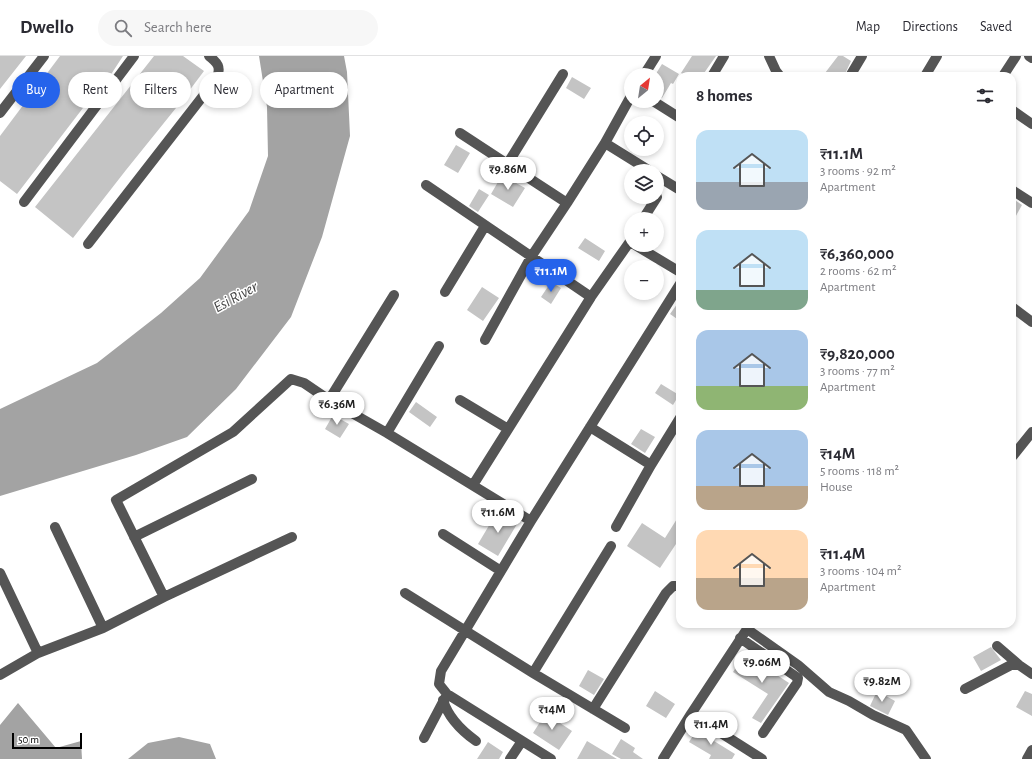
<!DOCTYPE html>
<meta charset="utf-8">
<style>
body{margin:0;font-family:"Alegreya Sans",sans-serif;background:#f7f7f7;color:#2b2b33;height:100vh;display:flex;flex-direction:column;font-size:15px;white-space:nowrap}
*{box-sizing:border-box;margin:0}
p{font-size:13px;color:#7c7c81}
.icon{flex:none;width:22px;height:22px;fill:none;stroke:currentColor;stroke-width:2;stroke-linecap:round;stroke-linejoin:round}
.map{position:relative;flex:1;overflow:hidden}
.panel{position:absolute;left:676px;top:16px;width:340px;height:556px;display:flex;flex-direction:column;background:#fff;border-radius:12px;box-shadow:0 2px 6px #0003}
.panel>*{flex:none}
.banner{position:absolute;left:12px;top:16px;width:380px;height:36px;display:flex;gap:8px}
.needle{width:26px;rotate:30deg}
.controls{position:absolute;left:624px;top:12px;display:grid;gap:8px}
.controls a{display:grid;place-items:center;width:40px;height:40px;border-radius:50%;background:#fff;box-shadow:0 2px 6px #0003;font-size:20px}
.scale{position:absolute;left:12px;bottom:10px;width:70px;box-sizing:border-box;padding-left:4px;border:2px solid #000;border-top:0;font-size:11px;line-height:14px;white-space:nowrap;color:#000;-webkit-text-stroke:3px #fff;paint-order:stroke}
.price{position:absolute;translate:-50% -34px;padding:0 9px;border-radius:14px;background:#fff;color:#222;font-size:13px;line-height:26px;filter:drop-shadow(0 1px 2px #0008)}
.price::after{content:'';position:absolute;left:50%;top:24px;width:12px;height:9px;margin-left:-6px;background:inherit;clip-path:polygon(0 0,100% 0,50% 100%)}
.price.current{background:#2563eb;color:#fff}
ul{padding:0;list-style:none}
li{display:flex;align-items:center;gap:12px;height:100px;padding:0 20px}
li span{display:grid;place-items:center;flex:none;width:112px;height:80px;border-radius:12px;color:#555}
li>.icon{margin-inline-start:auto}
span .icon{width:48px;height:48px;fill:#fffc;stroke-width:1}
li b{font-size:17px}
h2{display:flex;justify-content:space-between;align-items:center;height:48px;padding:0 20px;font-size:17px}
.chip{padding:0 14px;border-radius:18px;background:#fff;box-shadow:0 2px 6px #0003;font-size:14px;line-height:36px}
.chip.current{background:#2563eb;color:#fff}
header{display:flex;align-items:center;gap:24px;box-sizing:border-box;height:56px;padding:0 20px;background:#fff;border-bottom:1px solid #e1e1e2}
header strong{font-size:19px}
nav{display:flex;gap:22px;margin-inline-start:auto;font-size:14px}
.search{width:280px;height:36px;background:#f7f7f7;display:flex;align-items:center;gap:10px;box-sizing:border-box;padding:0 14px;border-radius:22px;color:#7c7c81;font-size:15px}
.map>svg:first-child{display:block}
</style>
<header>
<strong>Dwello</strong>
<div class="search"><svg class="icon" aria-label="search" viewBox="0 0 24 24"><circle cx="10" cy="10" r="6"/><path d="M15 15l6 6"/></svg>Search here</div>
<nav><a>Map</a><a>Directions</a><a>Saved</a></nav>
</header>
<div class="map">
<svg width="1032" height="703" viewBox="0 0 1032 703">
<rect width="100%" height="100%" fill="#fff"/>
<path fill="#a3a3a3" d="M259,0H344L347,16L350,80L322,181L291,261L236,333L187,381L136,399L0,440V353L97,307L161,257L200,222L249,155L268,100L267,51Z
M18,647L56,692L81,685L82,703H0V669Z
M179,681L210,688L216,703H128L148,687Z"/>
<path fill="#c4c4c4" d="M0,0H26L0,33Z
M60,0H123L110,20L109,19L96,35L17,138L0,125V80Z
M154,0H183L204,15L180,47L126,114L73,182L35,151Z
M692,0H716L702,20H686L681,17Z
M838,0H843L851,5L844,20H830L825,17Z
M662,8L679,18L673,28L671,27L662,42L657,39V16Z
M572,21L591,32L584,43L566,32Z
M456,89L470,97L458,117L444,109Z
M502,119L525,132L513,151L491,138Z
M479,133L489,139L478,156L469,150Z
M1012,142L1022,149L1012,167Z
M585,182L605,195L599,205L578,192Z
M551,226L561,232L551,248L541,241Z
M482,231L499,242L483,265L467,254Z
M680,244V265L670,258Z
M661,328L679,339L673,349L655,337Z
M416,346L437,361L430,371L409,356Z
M333,359L349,368L340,382L325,373Z
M641,373L655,381L645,397L631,388Z
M497,456L517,468L498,500L478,488Z
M680,458V482L660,512L627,490L642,467L665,482Z
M991,591L1001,604L981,615L973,601Z
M745,598L789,627L761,667L752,662L768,638L733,616Z
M588,614L604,623L594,639L579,630Z
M655,635L675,648L666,662L646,650Z
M877,635L895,645L888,659L870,650Z
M1025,635L1032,638V660L1016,651Z
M547,655L559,663L557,665L572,675L559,694L533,677Z
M698,672L715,682L714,685L735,698L732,703H709L711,699L689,686Z
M621,683L635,692L633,696L643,703H621L612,698Z
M587,685L617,703H577Z
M488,686L503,696L499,703H477Z"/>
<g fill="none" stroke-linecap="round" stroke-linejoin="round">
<path stroke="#555" stroke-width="10" d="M769,0L776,15L780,20
M1029,0L1032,2
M644,19L656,0
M712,20L724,0
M850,20L862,0
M925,20L937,0
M1003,20L1016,0
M653,45L680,62
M1012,54L1032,68
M0,57L44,0
M460,77L567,147
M605,87L650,115
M508,107L563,18
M657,120L680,134
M426,129L591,241
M1012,134L1032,147
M24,146L134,0
M643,163L657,141
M88,188L217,22C221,11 218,7 209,0
M635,189L680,216
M445,236L485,170
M1012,251L1032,266
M485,284L531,201L567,147L605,87L631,40
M329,344L394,239
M460,344L508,373
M590,371L651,409
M387,377L439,290
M1012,401L1032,376
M473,429L591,241L631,184
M55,471L103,572
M616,471L651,409L680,362
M443,478L501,515
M134,481L252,423
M0,517L38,597
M405,537L533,617L625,672
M164,541L116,444L233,376L291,323L304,327L329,344L387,377L531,465
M740,582L798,622L797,627L763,677
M997,590L1019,609L1032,618
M533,617L611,490
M0,619L38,597L103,572L164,541L292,481
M965,633L1011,609H1019
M443,644C448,661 462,675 476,685
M593,653L666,537L673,530H680
M691,658L762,703
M424,682L445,642
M510,703L522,685
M551,703L447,638L439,628L441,615L531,465L680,228
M663,703L691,658L747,573L798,609L829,636L849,645L873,659L906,674L926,703
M1027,703L1032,694"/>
</g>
<g text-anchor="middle" stroke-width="3" stroke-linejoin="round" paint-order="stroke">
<g font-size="16" font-style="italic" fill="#444" stroke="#fff">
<text transform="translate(235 240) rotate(-29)" y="6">Esi River</text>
</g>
</g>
</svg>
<div class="controls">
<a><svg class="needle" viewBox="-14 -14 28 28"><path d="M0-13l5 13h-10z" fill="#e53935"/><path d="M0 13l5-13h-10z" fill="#7c7c81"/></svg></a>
<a><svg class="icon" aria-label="locate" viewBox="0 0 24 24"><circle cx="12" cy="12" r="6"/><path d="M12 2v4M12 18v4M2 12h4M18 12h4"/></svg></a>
<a><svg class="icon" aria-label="layers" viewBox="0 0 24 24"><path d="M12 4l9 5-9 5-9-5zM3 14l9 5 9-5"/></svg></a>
<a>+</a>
<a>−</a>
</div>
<div class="scale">50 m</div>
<b class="price" style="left:508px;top:135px">₹9.86M</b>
<b class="price current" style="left:551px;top:237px">₹11.1M</b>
<b class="price" style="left:337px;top:370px">₹6.36M</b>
<b class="price" style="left:498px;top:478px">₹11.6M</b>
<b class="price" style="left:762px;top:628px">₹9.06M</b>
<b class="price" style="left:882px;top:647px">₹9.82M</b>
<b class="price" style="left:552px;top:675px">₹14M</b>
<b class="price" style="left:711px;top:690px">₹11.4M</b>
<div class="banner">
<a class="chip current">Buy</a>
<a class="chip">Rent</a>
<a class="chip">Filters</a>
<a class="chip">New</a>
<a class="chip">Apartment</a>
</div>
<section class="panel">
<h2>8 homes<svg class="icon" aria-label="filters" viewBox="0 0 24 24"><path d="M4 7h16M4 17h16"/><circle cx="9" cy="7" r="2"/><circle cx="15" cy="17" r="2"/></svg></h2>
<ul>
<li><span style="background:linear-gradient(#bfe0f5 65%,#9aa5b1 0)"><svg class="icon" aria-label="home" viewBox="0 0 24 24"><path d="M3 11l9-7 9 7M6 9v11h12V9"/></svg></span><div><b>₹11.1M</b><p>3 rooms · 92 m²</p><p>Apartment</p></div></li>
<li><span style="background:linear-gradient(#bfe0f5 75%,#7fa58c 0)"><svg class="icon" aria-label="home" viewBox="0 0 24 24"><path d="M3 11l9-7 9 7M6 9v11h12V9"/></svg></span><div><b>₹6,360,000</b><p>2 rooms · 62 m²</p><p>Apartment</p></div></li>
<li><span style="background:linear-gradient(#a9c7e8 70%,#8fb573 0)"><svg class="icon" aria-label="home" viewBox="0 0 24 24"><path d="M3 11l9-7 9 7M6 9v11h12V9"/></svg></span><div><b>₹9,820,000</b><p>3 rooms · 77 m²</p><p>Apartment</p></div></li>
<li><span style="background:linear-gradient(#a9c7e8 70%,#b9a48a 0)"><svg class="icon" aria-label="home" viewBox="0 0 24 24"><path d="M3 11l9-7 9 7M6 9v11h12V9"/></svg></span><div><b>₹14M</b><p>5 rooms · 118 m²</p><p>House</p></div></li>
<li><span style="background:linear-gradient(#ffd9b3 60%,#b9a48a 0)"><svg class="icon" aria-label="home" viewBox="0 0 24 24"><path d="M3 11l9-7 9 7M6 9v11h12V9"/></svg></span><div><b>₹11.4M</b><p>3 rooms · 104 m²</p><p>Apartment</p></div></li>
</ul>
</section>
</div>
